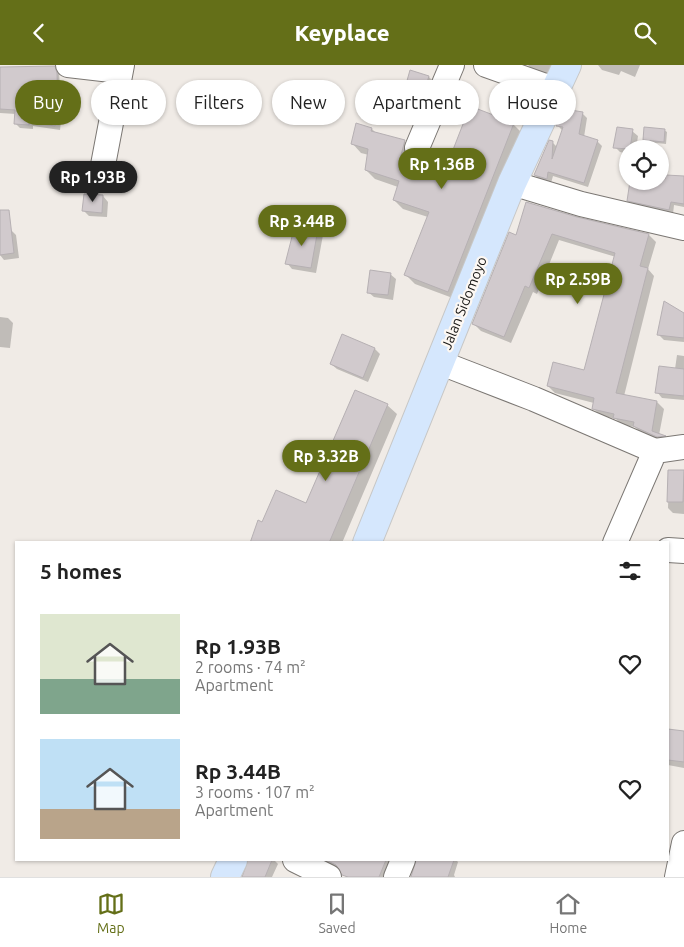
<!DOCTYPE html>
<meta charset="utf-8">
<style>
body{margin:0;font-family:Ubuntu,sans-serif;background:#f2f2f2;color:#222;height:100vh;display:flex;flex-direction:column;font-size:19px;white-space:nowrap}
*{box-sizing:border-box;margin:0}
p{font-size:16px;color:#767676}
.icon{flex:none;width:28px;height:28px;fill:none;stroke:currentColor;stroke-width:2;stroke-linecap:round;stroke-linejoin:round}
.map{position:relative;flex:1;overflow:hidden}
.side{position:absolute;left:15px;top:476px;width:654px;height:320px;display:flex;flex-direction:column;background:#fff;border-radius:0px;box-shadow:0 1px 4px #0004}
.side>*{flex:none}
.guide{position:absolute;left:15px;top:15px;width:655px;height:45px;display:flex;gap:10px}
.tools{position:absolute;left:619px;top:75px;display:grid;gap:10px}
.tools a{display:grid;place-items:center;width:50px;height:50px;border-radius:50%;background:#fff;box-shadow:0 1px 4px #0004;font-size:25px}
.price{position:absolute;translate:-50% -42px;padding:0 11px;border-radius:18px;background:#646f18;color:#fff;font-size:16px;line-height:32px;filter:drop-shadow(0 1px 2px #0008)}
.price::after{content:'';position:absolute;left:50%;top:30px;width:15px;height:11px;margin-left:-8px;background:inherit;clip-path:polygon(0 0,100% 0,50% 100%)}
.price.active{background:#222;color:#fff}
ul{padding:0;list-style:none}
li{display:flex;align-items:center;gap:15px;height:125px;padding:0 25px}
li span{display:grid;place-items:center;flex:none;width:140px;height:100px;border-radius:0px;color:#555}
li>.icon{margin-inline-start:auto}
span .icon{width:60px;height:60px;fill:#fffc;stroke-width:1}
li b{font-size:21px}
h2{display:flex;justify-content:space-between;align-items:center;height:60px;padding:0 25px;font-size:21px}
.pill{padding:0 18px;border-radius:22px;background:#fff;box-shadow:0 1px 4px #0004;font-size:18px;line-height:45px}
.pill.active{background:#646f18;color:#fff}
header{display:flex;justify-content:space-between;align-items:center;height:65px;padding:0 25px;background:#646f18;color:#fff;font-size:22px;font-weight:800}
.tabs{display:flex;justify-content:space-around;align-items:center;height:70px;border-top:1px solid #e0e0e0;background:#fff;font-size:14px;color:#767676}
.tabs a{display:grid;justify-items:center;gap:2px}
.tabs .active{color:#646f18}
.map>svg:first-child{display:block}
</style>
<header><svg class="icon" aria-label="back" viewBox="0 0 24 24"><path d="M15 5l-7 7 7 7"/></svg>Keyplace<svg class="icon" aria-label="search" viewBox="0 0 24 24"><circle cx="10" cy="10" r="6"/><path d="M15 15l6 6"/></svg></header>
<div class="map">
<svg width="684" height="812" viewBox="0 0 684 812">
<rect width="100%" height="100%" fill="#f0ebe6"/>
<path fill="#0003" d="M528,0H557L552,11L533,5Z
M598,0H640L635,12L621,6L619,10L602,5Z
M0,3H54L59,8L62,48L60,65L33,61V64L20,63L15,58L16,49L0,48Z
M411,7L429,12L434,17L424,47L408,42L402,37Z
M582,48L587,53L584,72L597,76L602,81L588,122L553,111L551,118L540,115L535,110L553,78L557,82L563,66L557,60Z
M513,59L522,68L458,235L415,219L406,210L428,152L403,144L394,135L398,122L375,114L366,105L369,90L361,88L352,78L372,64L377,69L404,76L413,85L410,99L445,110Z
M664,65L667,67L666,79L647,77L644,75Z
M632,66L638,71L636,84H628V89L620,87L615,82Z
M684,112V142L674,140L673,149L632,139L628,135L666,115Z
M103,131L108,137L107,152L89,151L84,146Z
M577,153L649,170L656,177L648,204L654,211L624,331L657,337L664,344L659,370L671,378H665L641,368L635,362L622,360L616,354L600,350L593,343L594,338L555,328L548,321L585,306L616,192L559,175L537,229L533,227L511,278L481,266L474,259L517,172Z
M11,165L16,170L19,193L4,195L0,190V166Z
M318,165L323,170L316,208L292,204L287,198Z
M390,209L396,214L393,235L374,232L368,227Z
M684,250V277L664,275L659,270Z
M0,252L8,253L13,258L10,283L0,282Z
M375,284L380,289L368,317L337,304L331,299Z
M677,290L684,291V335L662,333L657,327L675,304Z
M387,340L397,349L342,478H253L263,458L307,440Z
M669,406L684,407V449L673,448L668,443Z
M668,666L684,668V703L668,700Z
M248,795H274L278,799L272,812H244Z
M320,795H397L389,812H346L341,805Z
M418,795H456L458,797L454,810L455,812H412Z"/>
<path fill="#d1cacd" stroke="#b6b0b3" d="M55,1L57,8L58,43L55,61L29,57V60L14,59L15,45L0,44V2Z
M410,5L429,11L419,43L401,37Z
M470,41L514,58L448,227L404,210L429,147L393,135L399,116L365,105L368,84L351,79L356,58L372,63L371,66L405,75L400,94L444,108Z
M564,44L583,47L579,69L598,75L584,118L548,107L547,114L534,110L549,75L553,76L552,94L563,62L556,61Z
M617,62L633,64L630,84L613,83Z
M644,62L665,64L664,77L643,75Z
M666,110L684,111V139L671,137L669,145L627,136L630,116L656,119L660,113L665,114Z
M84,129L103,130L102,148L82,146Z
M526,137L577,152L649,169L640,201L648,203L616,328L657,336L652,366L666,371L657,372L633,361L634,357L613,353L614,349L592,344L594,333L547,321L553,297L584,305L615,188L552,169L529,223L525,221L504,272L472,259L509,167L516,170Z
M0,145H9L14,188L0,190Z
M295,160L318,164L311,203L285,199Z
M370,205L391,208L388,230L367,228Z
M664,236L684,248V273L657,270Z
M342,269L375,283L363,313L330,299Z
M659,301L684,304V331L655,328Z
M355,325L388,339L329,478H250L258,455L262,457L276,425L306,438Z
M668,405H684L683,437H667Z
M668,664L684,666V697L668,695Z
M248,795H272L265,812H242Z
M326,795H386L379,812H348L342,810L336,800Z
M416,795H454L448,812H411Z"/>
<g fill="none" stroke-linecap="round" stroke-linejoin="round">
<g stroke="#7b7773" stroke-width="26">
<path id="minor" d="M68,0L120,6
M486,0L554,24
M417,83L452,0
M103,100L122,0
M512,118L581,139L684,163
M441,298L534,334L655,386L684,382
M615,478L655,386
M668,485L684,486
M295,795L329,812
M396,812L403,795
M677,812L684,778"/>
</g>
<g stroke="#c7c7c6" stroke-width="30">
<path id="major" d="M367,478L512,118L567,0
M225,812L233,795"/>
</g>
<use href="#minor" stroke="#fff" stroke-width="24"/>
<use href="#major" stroke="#d5e7fd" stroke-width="28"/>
</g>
<g text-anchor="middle" stroke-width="4.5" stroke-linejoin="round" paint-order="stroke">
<g font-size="14" fill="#161513" stroke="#fdf8f3">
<text transform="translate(464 238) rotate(-68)" y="5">Jalan Sidomoyo</text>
</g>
</g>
</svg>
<div class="tools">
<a><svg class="icon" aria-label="locate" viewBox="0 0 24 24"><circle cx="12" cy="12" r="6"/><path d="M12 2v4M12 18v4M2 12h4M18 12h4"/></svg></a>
</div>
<b class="price" style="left:442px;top:125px">Rp 1.36B</b>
<b class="price active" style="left:93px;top:138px">Rp 1.93B</b>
<b class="price" style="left:302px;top:182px">Rp 3.44B</b>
<b class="price" style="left:578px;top:240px">Rp 2.59B</b>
<b class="price" style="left:326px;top:417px">Rp 3.32B</b>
<div class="guide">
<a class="pill active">Buy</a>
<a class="pill">Rent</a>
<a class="pill">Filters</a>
<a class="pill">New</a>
<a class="pill">Apartment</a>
<a class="pill">House</a>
</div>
<section class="side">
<h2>5 homes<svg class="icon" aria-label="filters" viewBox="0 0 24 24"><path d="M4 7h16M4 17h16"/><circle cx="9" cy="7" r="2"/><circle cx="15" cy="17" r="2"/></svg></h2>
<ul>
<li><span style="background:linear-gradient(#dfe7d0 65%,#7fa58c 0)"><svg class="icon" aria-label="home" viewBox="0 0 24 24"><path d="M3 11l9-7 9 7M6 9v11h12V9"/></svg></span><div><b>Rp 1.93B</b><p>2 rooms · 74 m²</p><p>Apartment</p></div><svg class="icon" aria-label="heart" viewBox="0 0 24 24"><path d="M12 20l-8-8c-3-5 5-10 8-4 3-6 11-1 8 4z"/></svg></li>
<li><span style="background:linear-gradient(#bfe0f5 70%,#b9a48a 0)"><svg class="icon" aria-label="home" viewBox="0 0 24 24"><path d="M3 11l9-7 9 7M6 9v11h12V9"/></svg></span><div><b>Rp 3.44B</b><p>3 rooms · 107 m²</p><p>Apartment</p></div><svg class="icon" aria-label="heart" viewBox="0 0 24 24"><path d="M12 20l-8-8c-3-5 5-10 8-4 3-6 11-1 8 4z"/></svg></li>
</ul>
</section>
</div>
<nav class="tabs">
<a class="active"><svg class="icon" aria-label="map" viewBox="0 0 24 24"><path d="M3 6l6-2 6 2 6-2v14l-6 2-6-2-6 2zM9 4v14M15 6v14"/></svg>Map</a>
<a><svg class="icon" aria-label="saved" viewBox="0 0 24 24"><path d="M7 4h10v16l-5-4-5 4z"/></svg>Saved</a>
<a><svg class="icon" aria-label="home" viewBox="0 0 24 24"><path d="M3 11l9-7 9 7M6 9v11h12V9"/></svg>Home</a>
</nav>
